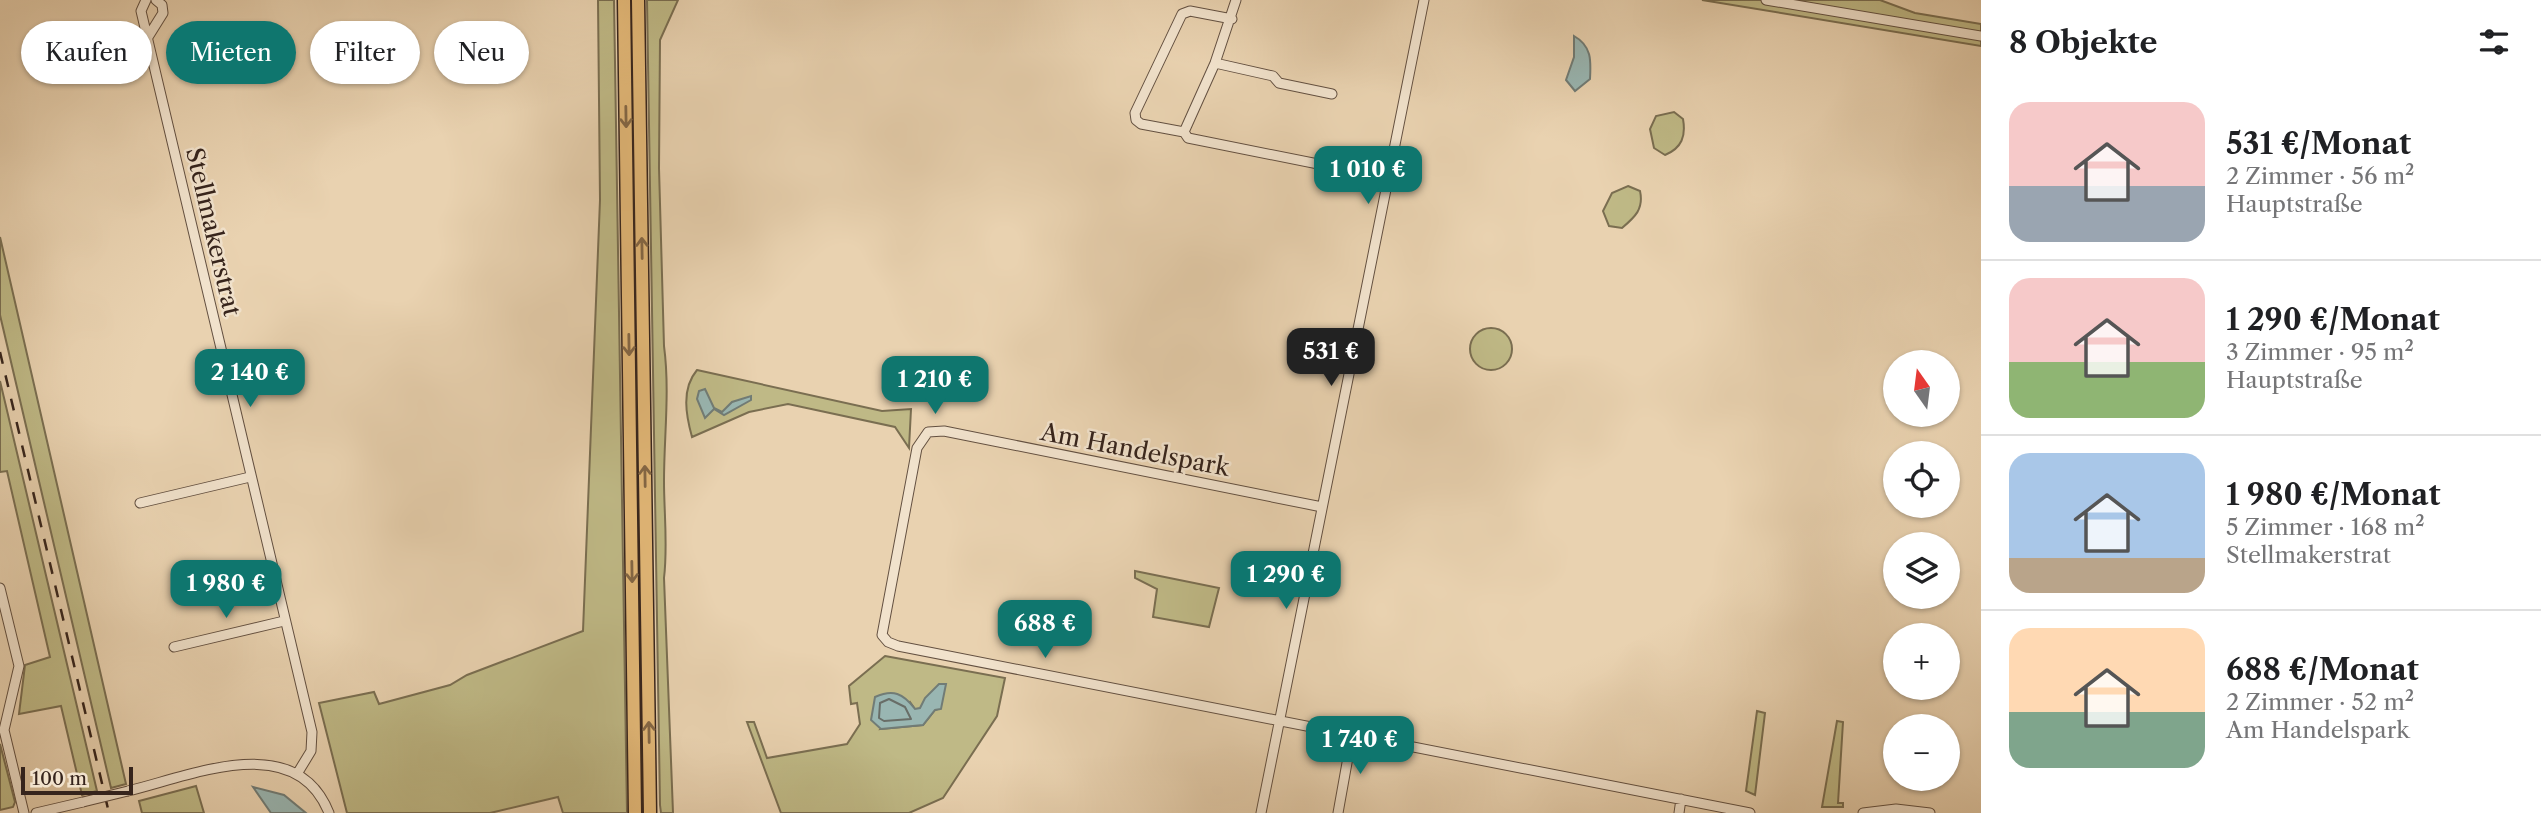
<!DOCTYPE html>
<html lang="de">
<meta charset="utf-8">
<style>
body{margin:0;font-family:"Libre Caslon Text",serif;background:#f6f6f6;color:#202124;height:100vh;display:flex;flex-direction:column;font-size:26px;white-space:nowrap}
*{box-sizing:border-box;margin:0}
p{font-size:23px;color:#757577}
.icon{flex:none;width:38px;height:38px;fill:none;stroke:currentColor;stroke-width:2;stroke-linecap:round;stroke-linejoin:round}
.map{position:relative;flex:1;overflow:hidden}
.details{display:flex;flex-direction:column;background:#fff;width:560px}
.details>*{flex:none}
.hud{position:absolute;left:21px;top:21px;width:665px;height:63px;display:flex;gap:14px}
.needle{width:46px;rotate:346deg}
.tools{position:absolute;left:1883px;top:350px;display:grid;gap:14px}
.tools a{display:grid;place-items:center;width:77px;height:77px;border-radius:50%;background:#fff;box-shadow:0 2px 5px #0004;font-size:35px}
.scale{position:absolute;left:21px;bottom:18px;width:112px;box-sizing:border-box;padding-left:7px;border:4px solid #36241c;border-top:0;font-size:19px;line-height:24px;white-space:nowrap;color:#36241c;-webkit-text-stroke:5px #f1e2cc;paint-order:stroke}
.price{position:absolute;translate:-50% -60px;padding:0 16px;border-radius:14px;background:#0f766e;color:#fff;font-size:23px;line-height:46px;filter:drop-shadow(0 2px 4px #0008)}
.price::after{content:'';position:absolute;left:50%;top:42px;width:21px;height:16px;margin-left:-10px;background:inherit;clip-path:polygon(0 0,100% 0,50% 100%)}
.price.active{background:#222;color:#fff}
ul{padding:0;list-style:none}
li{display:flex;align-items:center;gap:21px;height:175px;padding:0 28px}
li+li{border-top:2px solid #e0e0e0}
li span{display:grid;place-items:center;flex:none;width:196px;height:140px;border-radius:21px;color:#555}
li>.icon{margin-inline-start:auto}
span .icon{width:84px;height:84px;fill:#fffc;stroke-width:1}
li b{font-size:30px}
h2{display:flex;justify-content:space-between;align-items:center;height:84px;padding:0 28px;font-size:30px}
.pill{padding:0 24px;border-radius:32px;background:#fff;box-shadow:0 2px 5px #0004;font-size:24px;line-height:63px}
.pill.active{background:#0f766e;color:#fff}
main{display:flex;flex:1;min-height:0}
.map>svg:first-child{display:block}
</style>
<main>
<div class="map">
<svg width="1981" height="813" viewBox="0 0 1981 813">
<rect width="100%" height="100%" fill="#e9d2b0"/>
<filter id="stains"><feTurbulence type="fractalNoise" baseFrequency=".00286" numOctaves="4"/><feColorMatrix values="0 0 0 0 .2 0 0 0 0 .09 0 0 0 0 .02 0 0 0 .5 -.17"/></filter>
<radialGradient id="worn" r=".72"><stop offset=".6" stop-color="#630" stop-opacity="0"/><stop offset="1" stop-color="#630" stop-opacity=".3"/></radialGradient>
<path fill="#bfb986" stroke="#7a6e51" stroke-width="2" fill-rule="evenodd" d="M598,0H614L627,813H563L558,797L490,813H347L319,703L374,692L379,704L450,685L467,675L583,631L600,200Z
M647,0H678L660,40L659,168L664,346C670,391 664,436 664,481C664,514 668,545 664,578L673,813H661L660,805Z
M1702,0H1880L1915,13L1981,24V46Z
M1674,112L1683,119C1686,136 1682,148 1665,155L1654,148L1650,129L1656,116Z
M1628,186L1640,191C1644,209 1635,217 1622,228L1609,226L1603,211L1612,193Z
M0,237L126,784L111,788L0,315Z
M1470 349a21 21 0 1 1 42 0a21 21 0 1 1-42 0Z
M697,370L882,411L911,409L909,448L895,427L788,404L749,412L692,437C686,415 681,389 697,370Z
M0,381L97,791L82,795L61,706L19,714L25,665L50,657L7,471L0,472Z
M1135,571L1219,588L1209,627L1153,617L1157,589L1135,578Z
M885,656L1005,678L997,716L943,798L909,813H781L747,722H754L767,758L847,744L860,724L857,703L851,704L849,686ZM910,702L915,709L941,708L935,710L923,725L881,729Z
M1757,711L1765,713L1755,795L1746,791Z
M1837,721L1843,722L1838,803H1843V807H1822Z
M0,744L15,802L13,807L0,810Z
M196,786L204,813H142L139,801Z"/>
<path fill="#99b6b2" stroke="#717c76" stroke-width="2" d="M1574,36C1592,46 1591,61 1590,79L1575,91L1566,80L1574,57Z
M705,389L714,408L722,412L732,402L751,396V400L724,415L714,409L705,418L697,399L699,391Z
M939,684H946L941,709L935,710L923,725L881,729L871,720L875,697C893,689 903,693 915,709L920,708L925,698Z
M253,787L284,795L306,813H271Z"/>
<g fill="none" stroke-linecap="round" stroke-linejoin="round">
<path stroke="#686d67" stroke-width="2" d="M889,699L905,707L911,719L884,721L879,718L880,703Z"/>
<g stroke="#635041" stroke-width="11">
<path id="minor" d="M146,0L141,11L312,732L311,751L297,774
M1766,0L1981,36
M148,37L163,13L162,5L156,0
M1215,63L1273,76L1279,83L1332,94
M1184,132L1141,124L1136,120L1135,113L1182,14L1190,11L1232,19
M1184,132L1188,138L1388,178
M1184,132L1215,63L1236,0
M140,503L250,477
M1322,507L944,431L928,432L917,448L882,635L888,642L898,646L1750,813
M0,588L19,666L4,730L24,813
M174,647L284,621
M128,791C191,776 296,729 329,813
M36,813L83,802
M1261,813L1424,0
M1338,813L1352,735
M1679,813L1681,799
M1863,813L1896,809L1930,813"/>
</g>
<g stroke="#36241c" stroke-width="15">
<path id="highway" d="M624,0L635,813
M638,0L650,813"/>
</g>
<use href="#minor" stroke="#f1e2cc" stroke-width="9"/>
<use href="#highway" stroke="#e4b978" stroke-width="12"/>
<path stroke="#36241c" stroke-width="2.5" stroke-dasharray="12 12" stroke-linecap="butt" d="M0,352L109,813"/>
<g stroke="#635041" stroke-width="11" stroke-linecap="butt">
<path id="minor-bridge" d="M83,802L128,791"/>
</g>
<use href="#minor-bridge" stroke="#f1e2cc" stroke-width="9"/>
</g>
<defs><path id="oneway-shaft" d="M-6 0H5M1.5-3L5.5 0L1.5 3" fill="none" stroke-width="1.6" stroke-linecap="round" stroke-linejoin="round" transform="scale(1.75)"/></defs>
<g stroke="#846745">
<use href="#oneway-shaft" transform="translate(626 117) rotate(89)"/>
<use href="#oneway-shaft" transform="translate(642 248) rotate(-91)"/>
<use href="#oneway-shaft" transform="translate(629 345) rotate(89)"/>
<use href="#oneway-shaft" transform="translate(645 476) rotate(-91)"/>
<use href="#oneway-shaft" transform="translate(632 572) rotate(89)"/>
<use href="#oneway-shaft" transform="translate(649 732) rotate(-91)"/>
</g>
<g text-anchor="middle" stroke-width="5" stroke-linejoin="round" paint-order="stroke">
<g font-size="24" fill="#36241c" stroke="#f1e2cc">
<text transform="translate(213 232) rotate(77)" y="8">Stellmakerstrat</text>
<text transform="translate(1135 450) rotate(11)" y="8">Am Handelspark</text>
</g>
</g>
<rect width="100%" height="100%" filter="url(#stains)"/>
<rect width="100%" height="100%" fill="url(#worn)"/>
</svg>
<div class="tools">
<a><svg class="needle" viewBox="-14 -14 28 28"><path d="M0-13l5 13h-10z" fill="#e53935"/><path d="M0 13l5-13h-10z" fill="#757577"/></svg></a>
<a><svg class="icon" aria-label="locate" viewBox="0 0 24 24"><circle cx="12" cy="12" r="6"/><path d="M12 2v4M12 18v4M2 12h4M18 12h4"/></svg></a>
<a><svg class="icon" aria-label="layers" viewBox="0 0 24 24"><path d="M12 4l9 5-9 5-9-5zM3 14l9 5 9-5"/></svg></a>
<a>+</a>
<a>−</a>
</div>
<div class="scale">100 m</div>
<b class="price" style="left:1368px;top:206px">1 010 €</b>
<b class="price active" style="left:1331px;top:388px">531 €</b>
<b class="price" style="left:250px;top:409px">2 140 €</b>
<b class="price" style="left:935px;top:416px">1 210 €</b>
<b class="price" style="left:1286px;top:611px">1 290 €</b>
<b class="price" style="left:226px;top:620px">1 980 €</b>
<b class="price" style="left:1045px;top:660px">688 €</b>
<b class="price" style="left:1360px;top:776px">1 740 €</b>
<div class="hud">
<a class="pill">Kaufen</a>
<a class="pill active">Mieten</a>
<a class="pill">Filter</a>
<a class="pill">Neu</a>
</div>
</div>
<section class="details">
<h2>8 Objekte<svg class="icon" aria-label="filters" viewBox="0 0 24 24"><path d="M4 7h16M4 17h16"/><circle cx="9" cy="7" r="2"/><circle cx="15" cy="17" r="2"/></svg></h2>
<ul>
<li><span style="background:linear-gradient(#f6c9c9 60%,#9aa5b1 0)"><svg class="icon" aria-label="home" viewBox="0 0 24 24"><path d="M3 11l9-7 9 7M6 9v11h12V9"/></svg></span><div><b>531 €/Monat</b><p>2 Zimmer · 56 m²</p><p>Hauptstraße</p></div></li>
<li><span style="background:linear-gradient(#f6c9c9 60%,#8fb573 0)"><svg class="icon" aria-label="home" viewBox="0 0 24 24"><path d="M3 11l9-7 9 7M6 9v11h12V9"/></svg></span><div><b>1 290 €/Monat</b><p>3 Zimmer · 95 m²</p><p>Hauptstraße</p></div></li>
<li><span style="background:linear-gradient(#a9c7e8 75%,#b9a48a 0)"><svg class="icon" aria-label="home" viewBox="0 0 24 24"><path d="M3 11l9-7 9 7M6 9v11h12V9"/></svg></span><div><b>1 980 €/Monat</b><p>5 Zimmer · 168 m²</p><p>Stellmakerstrat</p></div></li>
<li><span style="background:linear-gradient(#ffd9b3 60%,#7fa58c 0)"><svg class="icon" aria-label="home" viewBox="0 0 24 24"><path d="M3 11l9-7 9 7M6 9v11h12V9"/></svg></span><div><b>688 €/Monat</b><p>2 Zimmer · 52 m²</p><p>Am Handelspark</p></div></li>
</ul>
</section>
</main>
